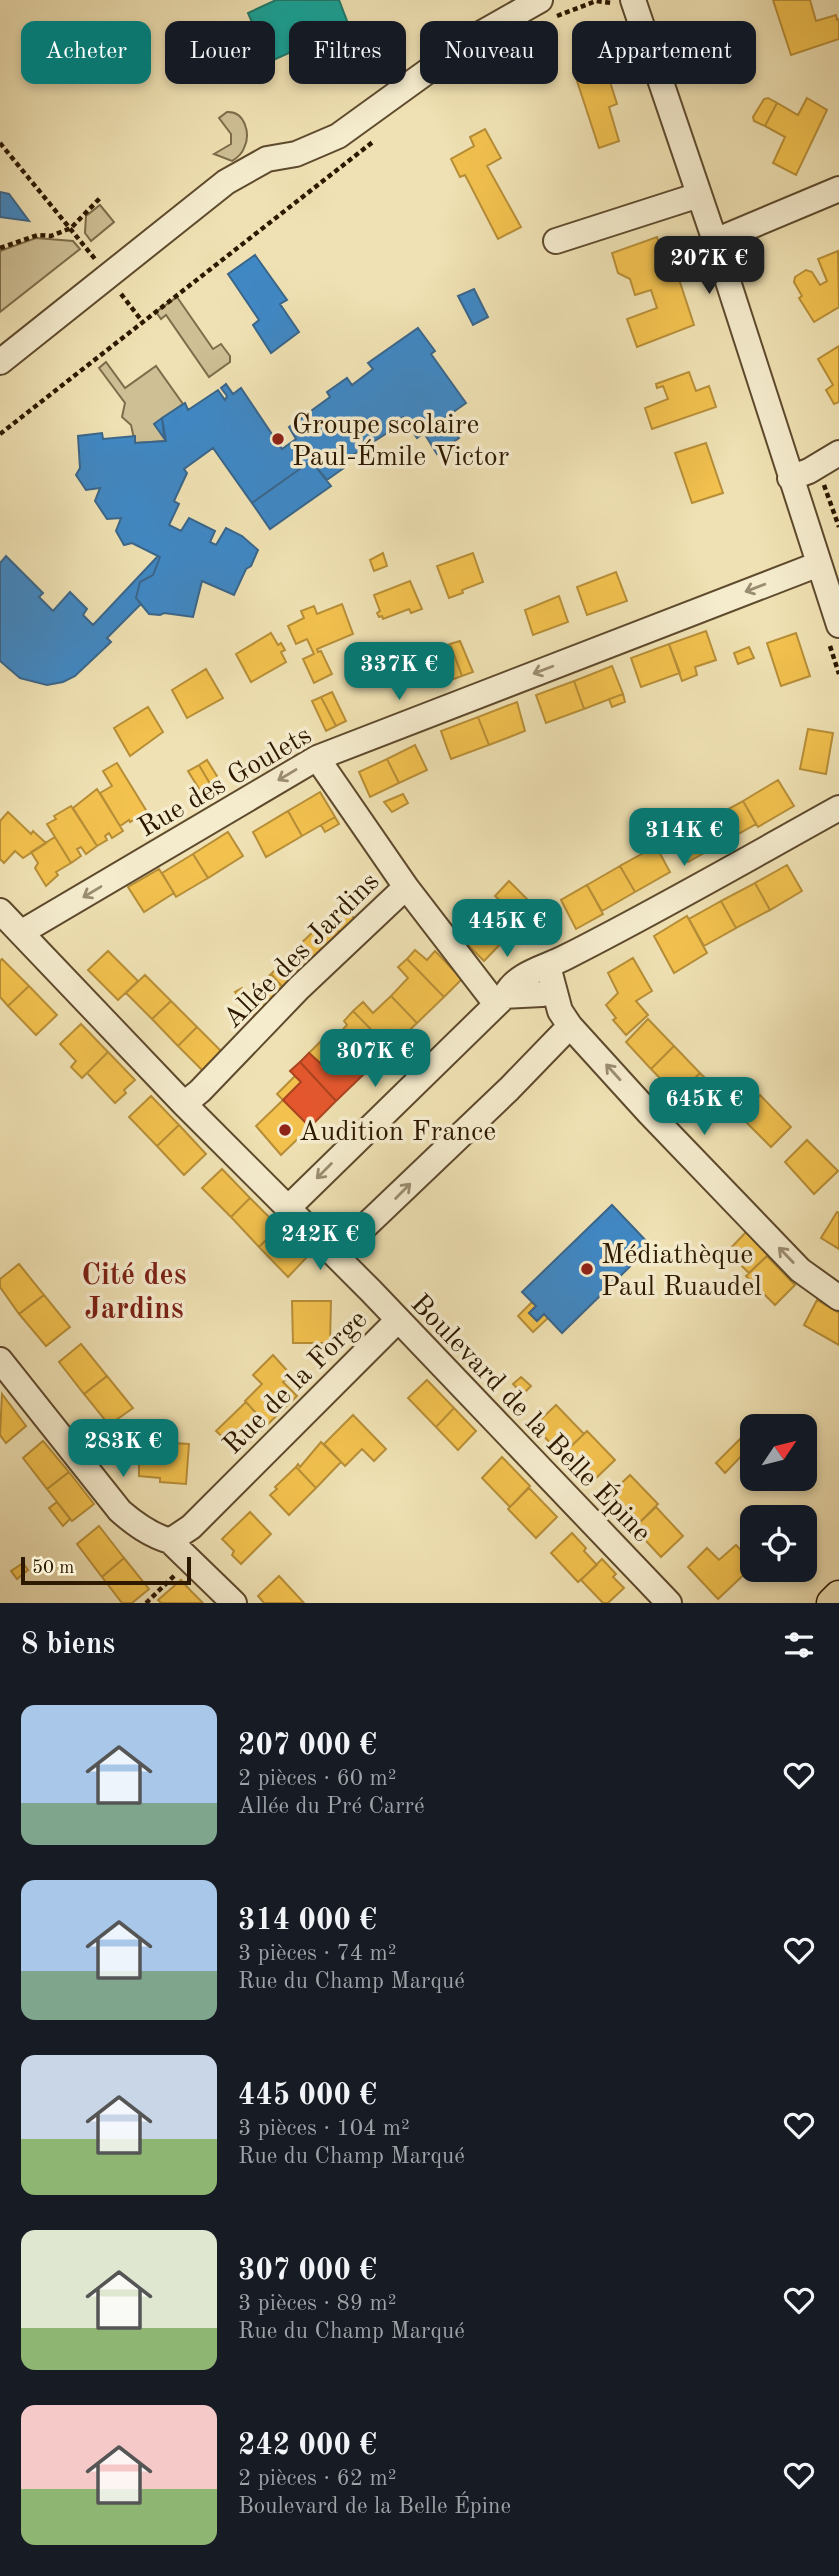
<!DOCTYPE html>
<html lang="fr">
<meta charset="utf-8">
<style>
body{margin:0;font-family:"Old Standard TT",serif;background:#242831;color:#f1f3f6;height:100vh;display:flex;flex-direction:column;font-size:26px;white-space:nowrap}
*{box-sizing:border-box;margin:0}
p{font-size:23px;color:#9ea1a6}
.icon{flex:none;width:38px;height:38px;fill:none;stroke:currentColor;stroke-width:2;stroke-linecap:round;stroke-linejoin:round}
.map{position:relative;height:1603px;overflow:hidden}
.sheet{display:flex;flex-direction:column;background:#171b24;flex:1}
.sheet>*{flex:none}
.banner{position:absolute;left:21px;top:21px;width:798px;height:63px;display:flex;gap:14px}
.needle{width:46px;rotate:55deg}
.controls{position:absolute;left:740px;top:1414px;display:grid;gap:14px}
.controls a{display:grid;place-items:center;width:77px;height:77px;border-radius:14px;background:#171b24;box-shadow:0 4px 10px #0003;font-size:35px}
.scale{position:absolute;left:21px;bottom:18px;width:170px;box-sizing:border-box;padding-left:7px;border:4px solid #2d1800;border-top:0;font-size:19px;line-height:24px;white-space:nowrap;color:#2d1800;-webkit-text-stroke:5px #f5ecce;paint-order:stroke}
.price{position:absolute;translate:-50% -60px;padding:0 16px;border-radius:14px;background:#0f766e;color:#fff;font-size:23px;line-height:46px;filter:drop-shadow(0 2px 4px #0008)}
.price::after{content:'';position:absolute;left:50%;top:42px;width:21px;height:16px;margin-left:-10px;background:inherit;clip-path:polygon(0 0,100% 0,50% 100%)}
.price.active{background:#222;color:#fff}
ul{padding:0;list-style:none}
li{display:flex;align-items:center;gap:21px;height:175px;padding:0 21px}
li span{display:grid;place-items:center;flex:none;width:196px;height:140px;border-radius:14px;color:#555}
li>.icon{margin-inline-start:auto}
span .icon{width:84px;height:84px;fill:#fffc;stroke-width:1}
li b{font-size:30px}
h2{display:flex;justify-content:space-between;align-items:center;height:84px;padding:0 21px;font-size:30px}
.chip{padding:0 24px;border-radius:14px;background:#171b24;box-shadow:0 4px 10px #0003;font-size:24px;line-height:63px}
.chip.active{background:#0f766e;color:#fff}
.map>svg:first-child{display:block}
</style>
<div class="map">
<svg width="839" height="1603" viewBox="0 0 839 1603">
<rect width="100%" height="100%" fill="#efe1b3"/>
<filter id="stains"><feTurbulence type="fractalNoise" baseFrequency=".00286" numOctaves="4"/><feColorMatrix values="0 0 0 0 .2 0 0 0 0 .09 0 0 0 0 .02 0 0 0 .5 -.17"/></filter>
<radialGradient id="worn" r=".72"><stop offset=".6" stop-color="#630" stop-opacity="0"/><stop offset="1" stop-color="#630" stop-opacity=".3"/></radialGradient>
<path fill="#cebf95" stroke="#7e6c4a" stroke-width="2" d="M227,112C245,111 251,134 244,148C242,154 237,158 232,161L214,154L231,144V134L219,118Z
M100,205L114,222L91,241L85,233L86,216Z
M36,238L73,241L80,249L0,312V251Z
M177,297L213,349L221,344L230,356V362L209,377L166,315L161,319L156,312Z
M106,362L125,388L156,366L183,404L155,424L166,441L135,443L131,425L122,417L125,403L99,368Z"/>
<path fill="#f2c14e" stroke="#b78e37" stroke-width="2" d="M773,0H810L816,21L836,15L837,20L839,19V39L791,55Z
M606,69L617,104L609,107L619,141L599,148L576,78Z
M768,98L777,103L765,126L754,121L753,117L764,99Z
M807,98L827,110L796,175L773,163L785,137L765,126L777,103L798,115Z
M485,129L501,158L487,166L521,227L498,239L465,175L460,177L451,159L474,146L470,137Z
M657,237L664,258L671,255L694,325L637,347L627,319L657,308L651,290L635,295L630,279L618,273L612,253Z
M838,251L839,307L814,322L799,298L802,296L794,282L795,277L806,270L812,272L820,285L827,281L818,259Z
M839,346V402L834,404L826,390L833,385L818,359Z
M689,372L696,391L709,386L716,407L652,429L645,408L668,399L663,386L657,388L656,384Z
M706,443L723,493L692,503L675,453Z
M383,553L387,566L374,571L370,560Z
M473,553L483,582L462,590L463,593L449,598L437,566Z
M616,572L627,601L587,615L577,587Z
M410,581L422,609L411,613L409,609L383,619L382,616L379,617L377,613L380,611L374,595Z
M559,596L568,622L533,635L525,610Z
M342,604L353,634L317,649L318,652L321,651L332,674L314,683L303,659L314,654L307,639L296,644L288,626L304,618L301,611L314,606L317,614Z
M706,631L716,660L695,667L697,675L682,681L669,644Z
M271,633L278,645L281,643L285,650L281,652L286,662L251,682L236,654Z
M796,633L810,676L781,686L767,643Z
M460,641L473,672L462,676L450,644Z
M450,644L462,676L451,680L440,648Z
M669,644L680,673L641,687L631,658Z
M749,647L754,658L738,664L734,653Z
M612,666L623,694L584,709L574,681Z
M206,669L223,698L187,718L172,690Z
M574,681L584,709L546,723L536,695Z
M332,692L346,721L336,726L321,697Z
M623,694L625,702L612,707L609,699Z
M321,697L336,726L326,731L312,701Z
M517,702L525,731L489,745L478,717Z
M148,707L163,732L130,756L114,728Z
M478,717L489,745L451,759L441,731Z
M808,729L833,733L826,774L800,769Z
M415,745L427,770L399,783L387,759Z
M387,759L399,783L370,797L359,772Z
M207,760L225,789L216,794L199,765Z
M117,763L149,815L139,821L137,818L130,822L129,820L120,826L100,793L112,786L103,771Z
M199,765L216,794L206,800L188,771Z
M778,780L794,806L758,827L743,801Z
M97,789L123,831L112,838L109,833L105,836L107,840L97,846L73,808Z
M320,792L335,817L302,836L288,811Z
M403,794L408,803L392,812L384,802Z
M743,801L756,824L724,842L710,819Z
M71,806L97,846L86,854L81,847L77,849L81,856L71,863L47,824L56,819L54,816Z
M288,811L302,836L266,857L253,832Z
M8,812L31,834L33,831L46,843L23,858L15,851L4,863L0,859V821Z
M335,817L339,824L325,832L321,825Z
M710,819L724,842L688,862L676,839Z
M228,832L243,856L208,878L193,854Z
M55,837L71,863L56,872L58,875L46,886L35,868L38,863L31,852Z
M656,846L670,872L635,892L620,866Z
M193,854L208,878L176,897L162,873Z
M787,865L802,891L770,910L755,883Z
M620,866L635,892L602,911L587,885Z
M159,869L174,893L144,912L128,887Z
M509,881L546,918L526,938L516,927L510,934L492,914L503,903L495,896Z
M755,883L770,910L736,928L721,901Z
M587,885L603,914L576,929L561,900Z
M721,901L736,928L704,946L689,919Z
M341,905L358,922L344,937L327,919Z
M490,913L510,934L484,961L464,941Z
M687,916L707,953L674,973L654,936Z
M327,919L344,937L330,950L313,932Z
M313,932L330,950L315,965L298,946Z
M298,946L315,965L301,978L285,960Z
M415,950L427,960L435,951L462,979L444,997L407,959Z
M108,951L138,981L118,1000L88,970Z
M633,958L652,991L636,1001L648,1015L626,1035L613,1020L616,1018L606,1005L618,993L608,973Z
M2,959L29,986L8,1006L0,997V961Z
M407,959L444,997L417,1023L391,996L408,978L398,967Z
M285,960L301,978L287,992L271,974Z
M271,974L287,992L273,1006L256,988Z
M145,975L171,1001L152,1019L126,993Z
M29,986L57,1015L36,1035L8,1006Z
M242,988L247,997L241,1003L235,992Z
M256,988L273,1006L259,1020L241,1003Z
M391,996L417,1023L390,1049L353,1011L363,1002L373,1013Z
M171,1001L197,1027L178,1046L152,1019Z
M353,1011L390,1049L363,1075L332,1041L347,1025L344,1021Z
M648,1019L674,1046L651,1069L626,1042Z
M81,1024L108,1052L82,1078L71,1067L76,1061L60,1044Z
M197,1027L224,1054L205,1073L178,1046Z
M326,1036L338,1048L321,1064L309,1053Z
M674,1046L700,1073L677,1096L651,1069Z
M108,1052L135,1080L124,1090L126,1093L115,1103L87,1073Z
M700,1073L727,1100L703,1123L677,1096Z
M295,1076L301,1082L283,1100L277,1094Z
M760,1095L791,1127L771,1147L740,1116Z
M151,1096L179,1125L157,1146L129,1117Z
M283,1100L310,1127L281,1155L256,1126Z
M179,1125L206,1154L184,1175L157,1146Z
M807,1140L838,1171L814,1194L785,1162Z
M222,1169L250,1198L231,1217L202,1188Z
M250,1198L279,1227L259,1247L231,1217Z
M837,1212L839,1213V1249L821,1238Z
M279,1227L307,1257L288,1277L259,1247Z
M747,1231L769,1254L749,1273L727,1252Z
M767,1256L795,1285L775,1305L746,1276Z
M19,1264L44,1295L19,1314L0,1287V1279Z
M44,1295L70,1327L46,1346L19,1314Z
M817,1300L839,1313V1345L804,1325Z
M292,1301H331L330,1343H293Z
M532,1302L536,1306L529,1313L537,1321L544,1314L548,1318L533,1332L518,1316Z
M81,1344L107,1376L84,1394L59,1362Z
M273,1355L291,1375L283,1382L297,1396L267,1425L245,1401L262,1384L253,1375Z
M107,1376L133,1408L109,1425L84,1394Z
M521,1377L531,1386L523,1394L513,1384Z
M427,1380L454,1408L436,1427L408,1398Z
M2,1394L26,1426L6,1443L0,1435Z
M246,1402L267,1425L239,1452L216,1431Z
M556,1405L584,1434L562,1455L534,1426Z
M454,1408L476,1431L458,1450L436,1427Z
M353,1415L386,1449L374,1461L362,1449L345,1466L324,1444Z
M587,1431L615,1460L593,1481L565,1452Z
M744,1435L752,1445L725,1473L716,1463Z
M43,1441L69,1472L47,1489L23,1458Z
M138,1441L189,1444L186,1484L160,1482V1478L139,1476V1458L136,1457Z
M321,1442L341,1462L316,1488L296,1467L298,1464L300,1467Z
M502,1457L530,1486L510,1507L482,1478Z
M296,1467L316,1488L289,1515L270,1495L277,1489L275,1487Z
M69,1472L94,1504L72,1521L47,1489Z
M630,1475L658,1504L636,1526L608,1496Z
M529,1488L557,1517L536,1538L508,1509Z
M57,1502L70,1519L63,1526L49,1508Z
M656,1507L683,1536L661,1557L634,1528Z
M250,1512L271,1534L241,1564L232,1555L234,1551L222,1539Z
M99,1526L124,1558L102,1577L77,1544Z
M572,1533L586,1548L584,1551L597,1565L578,1582L551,1553Z
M736,1545L752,1562V1567L718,1599L688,1567L707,1548L719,1560Z
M124,1558L149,1589L132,1603H122L102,1577Z
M602,1559L616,1574L613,1577L624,1588L608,1603H603L581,1580Z
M23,1563L28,1570L17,1579L11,1571Z
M279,1576L304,1603H264L258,1596Z
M181,1580L190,1590L203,1603H161L158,1600Z"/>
<path fill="#e4572e" stroke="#ad4420" stroke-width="2" d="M338,1048L363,1075L336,1101L300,1062L309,1053L321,1064Z
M300,1062L336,1101L310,1127L283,1100L301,1082L290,1071Z"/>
<path fill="#3f88c5" stroke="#3a668a" stroke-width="2" d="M0,192L9,194L29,221L0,217Z
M255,255L287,300L280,304L299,332L271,353L253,325L259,320L228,274Z
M474,289L488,317L473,325L458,296Z
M418,328L435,351L431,354L466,403L445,418L459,438L437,454L424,433L417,438L403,417L395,422L398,426L345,460L348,465L327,480L311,461L252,503L213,448L184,469L187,473L174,501L179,504L169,525L181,531L189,518L215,531L210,542L216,545L226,528L242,536L258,550L251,566L246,569L234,595L202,581L193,617L164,613L160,615L149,614L136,598L140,582L153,575L160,557L132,543L124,545L116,531L121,518L107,519L95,501L100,488L86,490L76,475L80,468L78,436L102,433L103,439L135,436V443L166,441L162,418L185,403L188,410L218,390L225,400L227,396L221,388L226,384L233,394L241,388L282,449L296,439L289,427L330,397L327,392L347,378L352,385L373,369L368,363Z
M162,418L164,438L154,424Z
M311,461L331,486L270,529L252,503Z
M6,556L43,593L39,597L53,611L70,592L87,609L83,615L93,625L158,556L160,557L153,575L140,582L136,598L141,604L107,638L111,642L75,676L63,682L47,685L20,678L0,661V563Z
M612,1205L651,1246L562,1333L544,1314L537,1321L529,1313L536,1306L522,1292Z"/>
<path fill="#17a398" stroke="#1e796a" stroke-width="2" d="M276,0H339L349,26L269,62L248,13Z"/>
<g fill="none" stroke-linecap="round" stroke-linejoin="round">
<g stroke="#5e4a2d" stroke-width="28">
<path id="minor" d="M633,0L715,241L839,625
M556,241L699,195
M715,241L839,189
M0,362L226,182L267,159L296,154L338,136L475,37L540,0
M790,478L809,471L839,453
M406,887L496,1004
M0,911L184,1104L371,1291L669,1603
M22,932L317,758L819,564
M548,966L560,1011L570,1026L649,1113L800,1270L839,1298
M505,996L542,994L553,990
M184,1104L200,1091L299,988L406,887L317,758
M288,1208L505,996C516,973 545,968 566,957C659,910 749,858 839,808
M335,1255L509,1089L570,1026
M0,1360L120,1511C135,1524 150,1535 170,1541L234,1603
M170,1541L191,1527L398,1320"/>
</g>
<g stroke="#2d1800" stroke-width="33">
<path id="major" d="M832,1603L839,1596"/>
</g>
<path stroke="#2d1800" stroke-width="4.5" stroke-dasharray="5 3.5" stroke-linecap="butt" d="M557,16L596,1L612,3
M0,143L95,259
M0,248L38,235L51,236L71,228L101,197
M121,294L142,321
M0,434L374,141
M824,485L839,527
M830,646L839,674
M146,1603L175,1575"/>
<use href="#minor" stroke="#f5ecce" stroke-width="24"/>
<use href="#major" stroke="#efe1b3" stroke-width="30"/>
</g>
<defs><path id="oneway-shaft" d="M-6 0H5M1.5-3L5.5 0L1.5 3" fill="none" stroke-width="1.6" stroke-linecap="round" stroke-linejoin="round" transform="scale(1.75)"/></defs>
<g stroke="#9b8d71">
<use href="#oneway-shaft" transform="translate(755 588) rotate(159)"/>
<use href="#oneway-shaft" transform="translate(543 670) rotate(159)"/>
<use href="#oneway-shaft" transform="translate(287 775) rotate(149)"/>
<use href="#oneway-shaft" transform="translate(92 892) rotate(149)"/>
<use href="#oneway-shaft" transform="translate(613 1072) rotate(-132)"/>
<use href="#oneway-shaft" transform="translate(324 1171) rotate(135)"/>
<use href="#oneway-shaft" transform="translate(403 1191) rotate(-45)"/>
<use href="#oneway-shaft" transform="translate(786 1255) rotate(-134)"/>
</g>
<g fill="#8f2418" stroke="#f5ecce" stroke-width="2.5">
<circle cx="278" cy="439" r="7"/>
<circle cx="285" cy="1130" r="7"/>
<circle cx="587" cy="1269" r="7"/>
</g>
<g text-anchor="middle" stroke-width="7" stroke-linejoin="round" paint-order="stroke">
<g font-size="28" fill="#2d1800" stroke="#f5ecce" text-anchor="start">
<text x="292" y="433">Groupe scolaire<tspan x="292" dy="32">Paul-Émile Victor</tspan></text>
<text x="299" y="1140">Audition France</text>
<text x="601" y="1263">Médiathèque<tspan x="601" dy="32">Paul Ruaudel</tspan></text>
</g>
<g font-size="28" fill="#2d1800" stroke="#f5ecce">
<text transform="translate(224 780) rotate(-30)" y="10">Rue des Goulets</text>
<text transform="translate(300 949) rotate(-45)" y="10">Allée des Jardins</text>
<text transform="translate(294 1381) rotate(-45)" y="10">Rue de la Forge</text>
<text transform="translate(532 1417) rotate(46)" y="10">Boulevard de la Belle Épine</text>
</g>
<g font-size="30" font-weight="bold" fill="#7a1f14" stroke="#f5ecce">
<text x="134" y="1284">Cité des<tspan x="134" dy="34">Jardins</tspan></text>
</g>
</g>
<rect width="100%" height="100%" filter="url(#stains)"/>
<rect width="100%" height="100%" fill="url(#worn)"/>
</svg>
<div class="controls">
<a><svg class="needle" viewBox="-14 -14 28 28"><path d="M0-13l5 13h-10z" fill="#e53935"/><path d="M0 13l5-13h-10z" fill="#9ea1a6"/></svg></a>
<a><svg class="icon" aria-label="locate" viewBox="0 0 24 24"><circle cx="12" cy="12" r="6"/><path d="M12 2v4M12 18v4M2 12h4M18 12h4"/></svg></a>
</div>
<div class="scale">50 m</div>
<b class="price active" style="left:709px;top:296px">207K €</b>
<b class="price" style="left:399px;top:702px">337K €</b>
<b class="price" style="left:684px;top:868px">314K €</b>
<b class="price" style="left:507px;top:959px">445K €</b>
<b class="price" style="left:375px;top:1089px">307K €</b>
<b class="price" style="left:704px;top:1137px">645K €</b>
<b class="price" style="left:320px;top:1272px">242K €</b>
<b class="price" style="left:123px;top:1479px">283K €</b>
<div class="banner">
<a class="chip active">Acheter</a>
<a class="chip">Louer</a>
<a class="chip">Filtres</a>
<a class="chip">Nouveau</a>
<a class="chip">Appartement</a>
</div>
</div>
<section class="sheet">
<h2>8 biens<svg class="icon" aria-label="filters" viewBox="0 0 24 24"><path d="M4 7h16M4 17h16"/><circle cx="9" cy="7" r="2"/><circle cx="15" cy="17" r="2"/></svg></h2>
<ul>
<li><span style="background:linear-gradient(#a9c7e8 70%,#7fa58c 0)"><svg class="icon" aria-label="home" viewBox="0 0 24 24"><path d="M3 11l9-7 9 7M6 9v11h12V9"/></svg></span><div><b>207 000 €</b><p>2 pièces · 60 m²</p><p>Allée du Pré Carré</p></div><svg class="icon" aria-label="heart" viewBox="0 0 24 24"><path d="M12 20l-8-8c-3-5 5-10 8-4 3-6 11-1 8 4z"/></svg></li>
<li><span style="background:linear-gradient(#a9c7e8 65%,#7fa58c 0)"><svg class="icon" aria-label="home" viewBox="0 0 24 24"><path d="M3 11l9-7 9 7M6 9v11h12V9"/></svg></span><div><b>314 000 €</b><p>3 pièces · 74 m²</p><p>Rue du Champ Marqué</p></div><svg class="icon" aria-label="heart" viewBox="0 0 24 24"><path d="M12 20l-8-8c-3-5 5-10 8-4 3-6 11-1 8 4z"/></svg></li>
<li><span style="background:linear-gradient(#c9d6e8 60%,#8fb573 0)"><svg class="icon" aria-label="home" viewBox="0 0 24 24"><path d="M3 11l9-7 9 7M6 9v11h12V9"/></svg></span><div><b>445 000 €</b><p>3 pièces · 104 m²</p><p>Rue du Champ Marqué</p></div><svg class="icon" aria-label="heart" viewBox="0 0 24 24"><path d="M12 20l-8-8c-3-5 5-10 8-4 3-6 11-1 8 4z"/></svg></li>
<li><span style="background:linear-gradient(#dfe7d0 70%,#8fb573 0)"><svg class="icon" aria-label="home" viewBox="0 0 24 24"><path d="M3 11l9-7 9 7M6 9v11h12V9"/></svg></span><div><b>307 000 €</b><p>3 pièces · 89 m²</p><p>Rue du Champ Marqué</p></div><svg class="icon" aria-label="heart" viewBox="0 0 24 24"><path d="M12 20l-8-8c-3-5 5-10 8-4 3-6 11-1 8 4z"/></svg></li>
<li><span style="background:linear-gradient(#f6c9c9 60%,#8fb573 0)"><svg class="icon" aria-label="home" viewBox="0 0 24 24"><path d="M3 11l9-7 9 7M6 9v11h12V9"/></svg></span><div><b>242 000 €</b><p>2 pièces · 62 m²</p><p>Boulevard de la Belle Épine</p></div><svg class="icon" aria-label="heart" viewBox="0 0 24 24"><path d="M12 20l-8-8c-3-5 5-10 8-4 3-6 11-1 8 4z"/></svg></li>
</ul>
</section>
